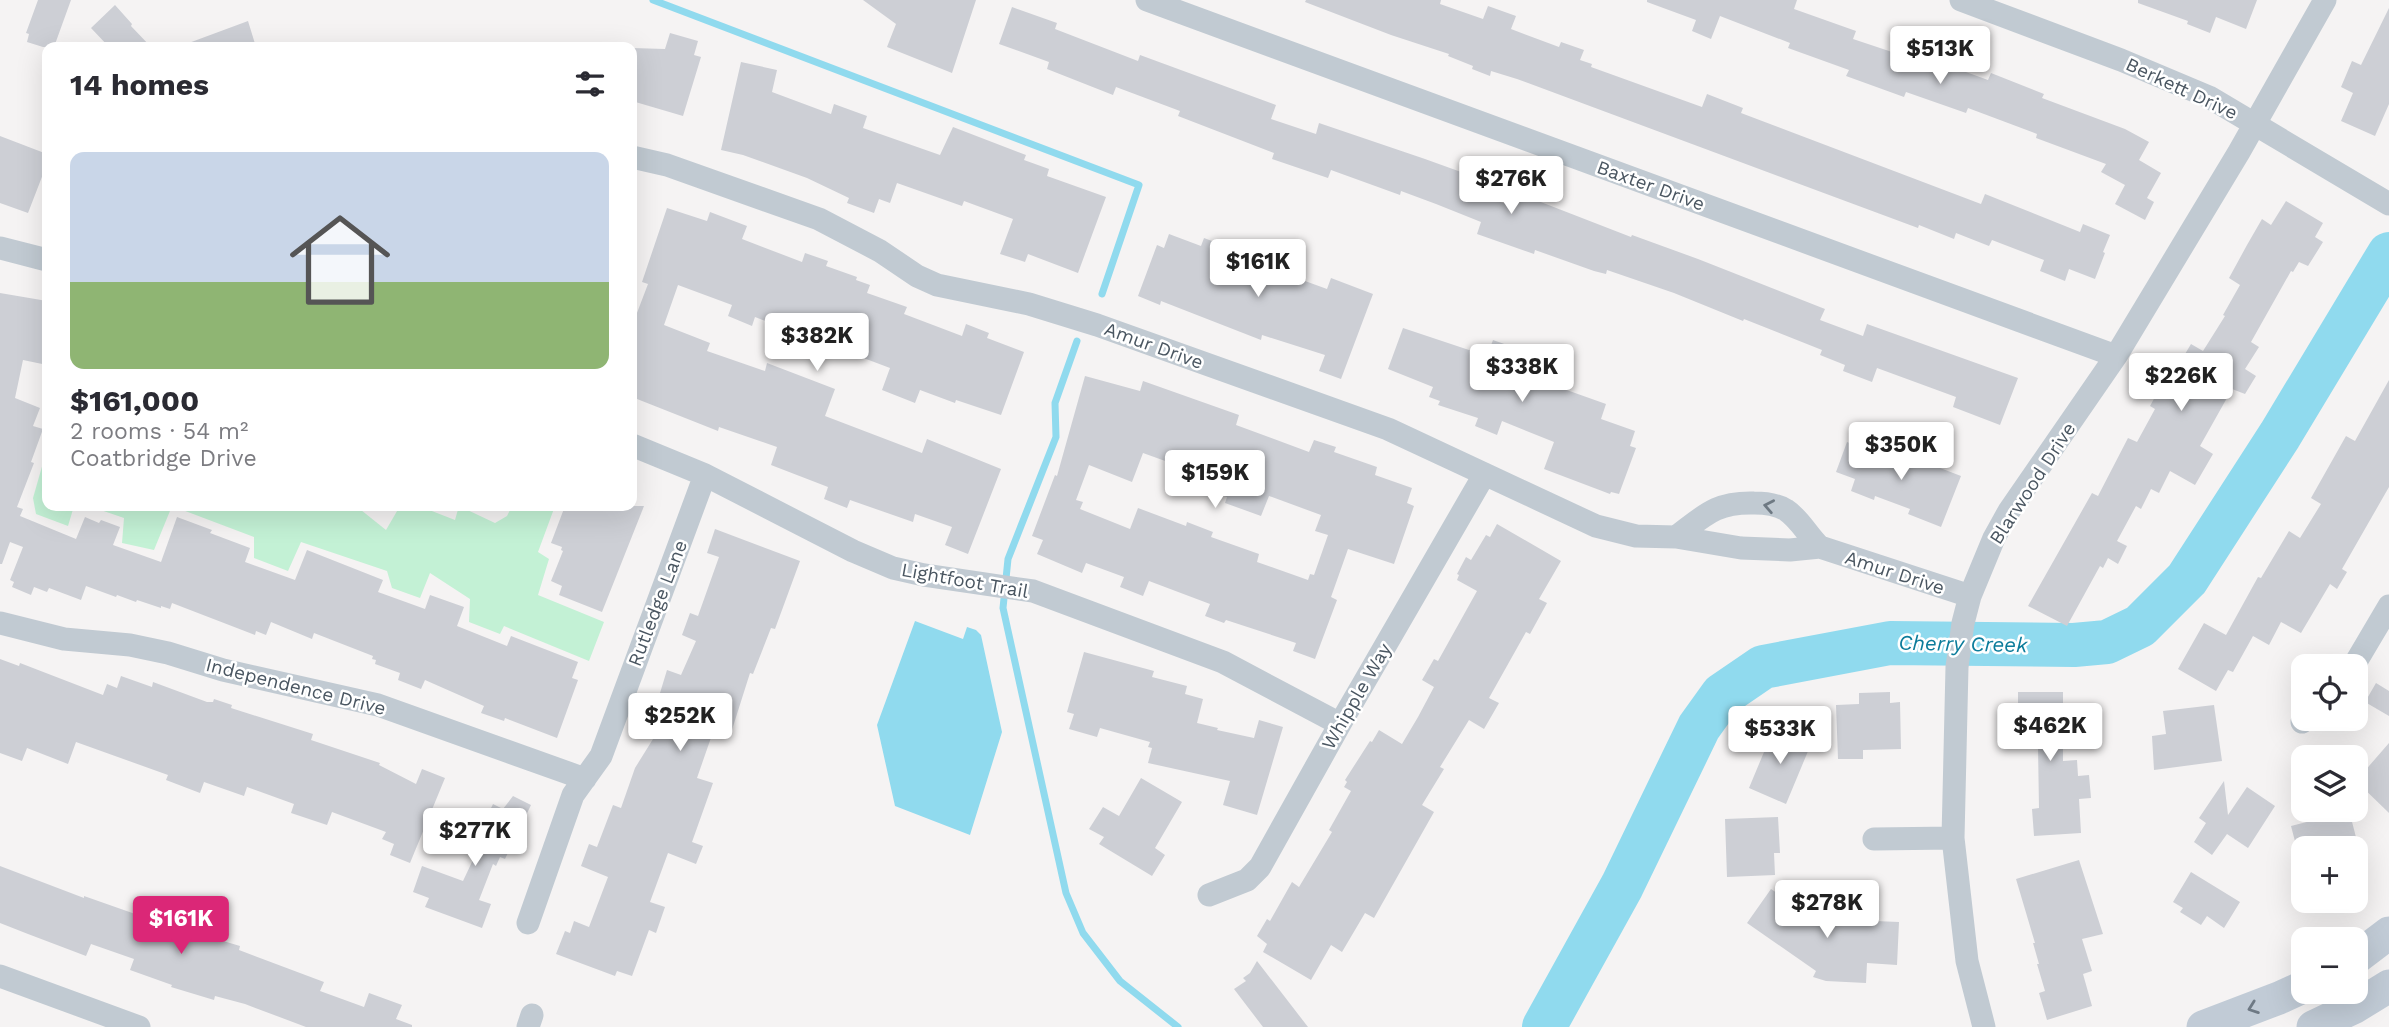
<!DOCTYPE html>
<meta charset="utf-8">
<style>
body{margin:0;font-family:"Work Sans",sans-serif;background:#f7f7f7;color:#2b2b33;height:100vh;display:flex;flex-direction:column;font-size:26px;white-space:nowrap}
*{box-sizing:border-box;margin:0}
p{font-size:23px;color:#7c7c81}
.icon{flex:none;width:38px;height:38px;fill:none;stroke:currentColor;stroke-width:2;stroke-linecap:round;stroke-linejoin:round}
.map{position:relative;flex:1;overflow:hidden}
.panel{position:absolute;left:42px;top:42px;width:595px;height:469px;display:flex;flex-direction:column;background:#fff;border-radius:14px;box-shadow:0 7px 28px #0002}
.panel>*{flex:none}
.fabs{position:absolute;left:2291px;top:654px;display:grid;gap:14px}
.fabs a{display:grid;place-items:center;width:77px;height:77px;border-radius:14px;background:#fff;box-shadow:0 7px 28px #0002;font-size:35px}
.price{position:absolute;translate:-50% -60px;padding:0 16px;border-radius:7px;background:#fff;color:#222;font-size:23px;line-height:46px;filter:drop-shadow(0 2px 4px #0008)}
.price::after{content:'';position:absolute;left:50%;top:42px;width:21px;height:16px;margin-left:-10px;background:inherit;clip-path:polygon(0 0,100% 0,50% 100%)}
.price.on{background:#db2777;color:#fff}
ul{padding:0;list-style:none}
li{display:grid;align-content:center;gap:14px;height:371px;padding:0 28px}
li+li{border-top:2px solid #e1e1e2}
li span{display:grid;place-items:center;height:217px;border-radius:14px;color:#555}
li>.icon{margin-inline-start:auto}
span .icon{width:126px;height:126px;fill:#fffc;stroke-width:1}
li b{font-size:30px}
h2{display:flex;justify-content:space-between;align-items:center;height:84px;padding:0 28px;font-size:30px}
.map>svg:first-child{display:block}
</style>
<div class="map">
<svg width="2389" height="1027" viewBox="0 0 2389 1027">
<rect width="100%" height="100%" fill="#f5f3f3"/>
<path fill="#c3f1d5" d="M47,449V506H74L68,526L36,514L33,498Z
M89,506H356L386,530L400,506H419L455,520L459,506L495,523L507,516L512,506H555L538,552L549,559L538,595L604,622L589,661L504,626L500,634L469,622L470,599L430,573L420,598L392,588L387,571L301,542L288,571L254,558V537L172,506L154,550L122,543L124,518Z"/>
<path fill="#90daee" d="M915,621L963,639L967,627L976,630L981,635L1002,732L970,835L895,806L877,725Z"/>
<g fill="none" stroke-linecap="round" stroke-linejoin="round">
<path stroke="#90daee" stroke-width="7" d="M653,0L1139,185L1102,294
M1077,341L1055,403L1056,437L1008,559L1003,608L1066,893L1083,933L1120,981L1178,1027"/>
<path stroke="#90daee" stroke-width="44" d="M1544,1027L1622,886L1699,727L1722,695L1763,667L1890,643L2074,645L2107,642L2140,626L2187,579L2280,435L2389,254"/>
</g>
<path fill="#cdcfd5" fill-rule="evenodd" d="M38,0H71L54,47H43L27,42L29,34L26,33Z
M863,0H976L952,73L887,47L896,24Z
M1306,0H1441L1440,4L1483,19L1488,6L1516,16L1511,29L1559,47L1561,42L1584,50L1580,60L1592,64L1591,67L1702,107L1707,94L1743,108L1741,113L1981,204L1985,194L2080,232L2083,224L2110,235L2103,252L2105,253L2095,279L2069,269L2065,281L2040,271L2044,260L1992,240L1989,246L1956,233L1954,239L1919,225L1918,228L1517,79L1491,71L1490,76L1472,69L1473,66L1448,56L1449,54L1391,35L1305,2Z
M1647,0H1797L1794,9L1856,31L1853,39L1892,52L1896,41L1921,49L1919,55L1988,80L1991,73L2044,94L2042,98L2125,129L2149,142L2139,160L2161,173L2147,198L2154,202L2145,220L2115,204L2125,185L2101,172L2106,164L2036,138L2037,134L1968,108L1966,113L1906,92L1904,97L1846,76L1849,70L1788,48L1790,43L1720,16L1711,39L1692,31L1696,20L1647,2Z
M2138,0H2257L2246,29L2216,17L2210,33L2187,24L2188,21L2138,3Z
M115,5L132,24L131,26L151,47H109L91,28Z
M1012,7L1057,23L1055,29L1138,61L1140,55L1276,105L1271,119L1316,134L1319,123L1425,159L1486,181L1480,195L1515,207L1520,194L1631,237L1632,235L1698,259L1825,309L1820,320L1863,336L1867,324L2018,378L2000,425L1953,407L1956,397L1877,368L1872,382L1843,371L1845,365L1820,355L1822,350L1744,319L1743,321L1674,293L1607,270L1606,274L1594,271L1535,250L1534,254L1477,234L1481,222L1436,204L1401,191L1400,195L1331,170L1328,178L1272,159L1274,153L1178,116L1180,111L1116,87L1113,95L1047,69L1049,62L999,44Z
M2389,8V104L2375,136L2341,121L2353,93L2341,87L2352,61L2361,65Z
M248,21L256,47H186V44Z
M670,33L698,41L694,55L701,57L683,116L632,101V48L665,49Z
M741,62L777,70L772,92L831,114L834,104L867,116L863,128L940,155L953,127L1026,155L1024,160L1049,169L1047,176L1106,197L1078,273L1028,254L1025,262L1000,254L1013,219L964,201L962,206L897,183L890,203L879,199L874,213L847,203L849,198L807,178L743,155L721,150Z
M0,136L47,154L42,168L45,169L28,213L0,203Z
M2286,201L2323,223L2315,237L2323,242L2308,266L2299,262L2293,272L2291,271L2251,342L2259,347L2245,369L2256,376L2245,394L2232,389L2200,446L2213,454L2195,485L2170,471L2159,493L2151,489L2141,509L2136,506L2117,541L2127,546L2118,564L2108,558L2103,568L2100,566L2067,626L2028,606L2092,493L2098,496L2128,438L2137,442L2155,409L2150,406L2166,377L2170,379L2191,344L2203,351L2225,316L2223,315L2240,285L2229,278L2247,245L2262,219L2271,225Z
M667,208L707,221L710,212L747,226L742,239L802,262L805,253L828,261L826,266L857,277L856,280L870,285L867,293L907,307L904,314L962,336L966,324L989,333L987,338L1024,352L1001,415L956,400L955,403L920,390L915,403L882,390L890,368L755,317L752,326L728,316L732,305L678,285L664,325L710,343L707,351L765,371L767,363L835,389L825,416L922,453L927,439L1001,469L968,554L945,545L952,527L915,514L913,522L850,500L847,508L824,499L828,487L771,465L777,447L719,427L718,431L632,397V326L648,284L642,282Z
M1169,234L1201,246L1204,238L1241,252L1239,257L1327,289L1331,278L1373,294L1341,379L1319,371L1325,355L1262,335L1261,340L1161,301L1160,305L1138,296L1157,245L1164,248Z
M0,293L47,301V365L23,360L15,398L40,408L33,426L43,429L31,462L34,463L17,507L23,509L20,516L76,539L85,517L99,523L101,520L120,527L113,545L161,562L177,517L212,530L210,533L250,548L245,562L295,580L307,550L383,580L378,592L425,609L430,595L464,607L457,626L507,646L511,636L578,662L572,678L578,680L557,738L505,718L504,721L481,713L484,706L425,680L421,689L398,680L400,673L375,664L376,660L372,659L373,656L314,633L312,639L271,622L266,635L256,631L255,635L172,603L170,609L161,606V608L137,600L136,602L117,595L116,597L86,586L81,600L49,588L47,592L34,587L31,595L12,587L14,582L10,580L23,547L10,542L2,564H0Z
M1403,328L1487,356L1493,340L1535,355L1536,352L1570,365L1561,388L1606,404L1601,419L1635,431L1630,446L1636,448L1619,494L1611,492L1610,494L1544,469L1554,442L1502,421L1497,435L1475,426L1478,418L1438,405L1440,401L1429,397L1433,387L1388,369Z
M1085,376L1140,391L1143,381L1239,415L1236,425L1309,452L1314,440L1336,447L1334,452L1377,467L1375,475L1412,488L1407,503L1414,506L1394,564L1348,549L1331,597L1337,600L1315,659L1293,651L1296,643L1226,620L1224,623L1205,616L1210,604L1149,581L1143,596L1120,587L1124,577L1086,563L1082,573L1037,554L1043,540L1032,536L1055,475L1057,476ZM1143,453L1193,471L1189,484L1227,497L1225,503L1261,516L1269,496L1321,515L1315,531L1328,535L1314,575L1310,574L1308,580L1257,562L1259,554L1211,537L1213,532L1187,522L1186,526L1138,508L1130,529L1080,509L1083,502L1076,500L1089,465L1132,482Z
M2389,380V487L2342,569L2347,572L2337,589L2330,584L2301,633L2281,622L2269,645L2253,636L2233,672L2228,670L2216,691L2178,669L2204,623L2226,635L2258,577L2261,578L2289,531L2300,538L2321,504L2311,498L2346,436L2355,441Z
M1847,442L1867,450L1868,447L1904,461L1906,455L1961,476L1941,527L1908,514L1910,509L1875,496L1874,500L1851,491L1855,479L1836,472Z
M565,506H644L602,612L559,595L562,586L551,581L563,551L561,550L562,547L551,543Z
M1497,524L1561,561L1539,599L1547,603L1530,634L1526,632L1489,698L1499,703L1484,729L1469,720L1440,767L1444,769L1422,805L1434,812L1374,918L1365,913L1342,952L1331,945L1311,980L1263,952L1267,944L1257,936L1267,919L1270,921L1292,882L1299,887L1332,832L1329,830L1351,791L1344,787L1347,782L1345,780L1370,741L1372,742L1379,730L1402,744L1418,717L1434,687L1422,680L1434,659L1438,661L1477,591L1457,580L1459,575L1457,574L1466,557L1471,560L1486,535L1490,537Z
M715,529L800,561L775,629L771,628L753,674L750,673L730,736L714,729L697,778L713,783L692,842L703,846L696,864L668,853L650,902L665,907L656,933L649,930L632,976L617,971L615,976L556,954L565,931L570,933L574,921L589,927L608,877L581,866L589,844L597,847L613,805L621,808L635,768L653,739L642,735L643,732L640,730L646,713L653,716L667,670L681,675L696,641L682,635L690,613L698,616L719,557L707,553Z
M1084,652L1154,671L1152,677L1187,686L1185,694L1203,699L1197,723L1218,728L1217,730L1254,738L1259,720L1283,727L1257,815L1223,805L1230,781L1148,763L1152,748L1148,747L1150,742L1100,728L1097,737L1069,729L1074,714L1067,712Z
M0,659L19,666L20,663L103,695L107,684L117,688L121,676L152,687L153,682L207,702H213L214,699L232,705L231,708L313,734L311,740L380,763L379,765L416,784L422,769L445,778L410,863L390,855L394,844L382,839L386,832L332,812L327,825L291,813L294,804L247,787L244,796L204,782L200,793L166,780L168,775L76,742L68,764L27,748L22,761L0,753Z
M2376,683L2389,691V716L2365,702Z
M1890,692V703L1900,702L1901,749L1863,750V759H1838L1836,705L1859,704V693Z
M2018,692H2063V761L2077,760L2078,776L2089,775L2091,798L2079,799L2081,833L2034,836L2032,809L2039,808L2038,747H2011V715H2018Z
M2214,705L2222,761L2154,770L2152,736L2166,734L2163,711Z
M1774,728L1811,744L1786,804L1749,788Z
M2389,743V813L2356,781Z
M1141,778L1182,802L1155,848L1165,855L1152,876L1099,844L1104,837L1089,829L1103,807L1119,816Z
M2224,781L2228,815L2247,787L2275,806L2248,848L2227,834L2212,855L2194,842L2206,823L2199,818Z
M513,796L531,805L505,859L500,857L496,866L493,864L479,900L491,904L482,928L425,907L429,898L413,892L422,866L463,881L480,845L474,843L493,804L503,809Z
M2329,810H2349L2359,849H2297L2291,826L2330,816Z
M1778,817L1780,853H1774L1775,875L1727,877L1725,819Z
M2079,860L2103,934L2082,939L2092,971L2083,974L2092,1006L2047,1020L2039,993L2045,991L2037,964H2039L2033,943H2035L2016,879Z
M0,866L84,898V896L138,915L141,905L179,918L176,927L240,946L239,950L324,982L320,991L364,1007L369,993L402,1005L396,1019L412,1025V1027H306L245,1004L215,996L214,1000L171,987L172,985L130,970L134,959L91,944L86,956L28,934L0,923Z
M2191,872L2240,902L2224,928L2207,916L2201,925L2180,912L2183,908L2173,902Z
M1771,889L1805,912L1809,906L1827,919L1899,922L1897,965L1867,963L1866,983L1826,981L1813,977L1816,971L1747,923Z
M1257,961L1308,1027H1263L1234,989L1246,981L1243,978L1250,973Z"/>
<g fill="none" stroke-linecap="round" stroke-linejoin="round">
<path stroke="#c1cad2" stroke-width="23" d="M1147,0L2116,356
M1961,0L2121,60L2209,97L2389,204
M632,157L667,165L819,219L880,251L917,276L937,285L1029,304L1097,325L1388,429L1596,526L1636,536L1676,537L1741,548L1790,550L1820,547L1970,596
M0,248L47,260
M632,445L705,475L853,551L893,568L924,575L1033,591L1223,662L1340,724
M1676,537C1705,515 1716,502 1754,503C1766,503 1776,504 1786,510C1800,519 1808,536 1820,547
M0,623L64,639L130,645L168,653L223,670L378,705L585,779
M2353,667L2389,606
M2302,722L2305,719
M1874,839L1953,838
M1209,895L1247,880L1260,867L1340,724L1484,475
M528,923L573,795L601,756L705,475
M0,976L139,1027
M528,1027L532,1015
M1984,1027L1967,961L1953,838L1957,667L1963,623L1970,596L1994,538L2009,511L2116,356L2239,152L2325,0"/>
<path stroke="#c1cbd6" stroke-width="33" d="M2356,958L2389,933
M2203,1027L2279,998L2303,987
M2313,1027L2355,1007L2389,986"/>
</g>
<defs><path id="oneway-chevron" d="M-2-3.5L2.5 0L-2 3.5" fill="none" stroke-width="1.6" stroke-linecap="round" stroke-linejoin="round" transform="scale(1.75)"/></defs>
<use stroke="#6e7983" href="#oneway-chevron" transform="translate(1769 506) rotate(-169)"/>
<use stroke="#6e7984" href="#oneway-chevron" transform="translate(2253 1008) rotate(160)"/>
<g text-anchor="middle" stroke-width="5" stroke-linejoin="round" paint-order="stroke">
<g font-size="19" fill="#4a5661" stroke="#fff">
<text transform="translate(2182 88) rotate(25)" y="7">Berkett Drive</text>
<text transform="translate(1651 185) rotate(20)" y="7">Baxter Drive</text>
<text transform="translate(1154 345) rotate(20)" y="7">Amur Drive</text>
<text transform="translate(2032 483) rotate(-57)" y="7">Blarwood Drive</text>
<text transform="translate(1895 572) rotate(18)" y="7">Amur Drive</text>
<text transform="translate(965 580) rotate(10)" y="7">Lightfoot Trail</text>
<text transform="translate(657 603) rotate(-69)" y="7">Rutledge Lane</text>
<text transform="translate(296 686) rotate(14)" y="7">Independence Drive</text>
<text transform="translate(1356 696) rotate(-60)" y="7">Whipple Way</text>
</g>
<g font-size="21" font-style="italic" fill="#0c7c9b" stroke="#fff">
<text transform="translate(1963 644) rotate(1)" y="7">Cherry Creek</text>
</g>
</g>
</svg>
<div class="fabs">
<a><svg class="icon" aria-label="locate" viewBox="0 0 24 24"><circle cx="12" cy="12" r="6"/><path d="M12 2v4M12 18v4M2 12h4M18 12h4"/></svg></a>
<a><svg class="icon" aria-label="layers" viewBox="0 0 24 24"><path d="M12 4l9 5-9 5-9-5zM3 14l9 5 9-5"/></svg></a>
<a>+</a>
<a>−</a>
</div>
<b class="price" style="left:1940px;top:86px">$513K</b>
<b class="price" style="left:1511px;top:216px">$276K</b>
<b class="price" style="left:1258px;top:299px">$161K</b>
<b class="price" style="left:817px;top:373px">$382K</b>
<b class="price" style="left:1522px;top:404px">$338K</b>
<b class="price" style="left:2181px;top:413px">$226K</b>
<b class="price" style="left:1901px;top:482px">$350K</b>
<b class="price" style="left:1215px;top:510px">$159K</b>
<b class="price" style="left:680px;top:753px">$252K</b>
<b class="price" style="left:2050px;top:763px">$462K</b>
<b class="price" style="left:1780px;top:766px">$533K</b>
<b class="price" style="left:475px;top:868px">$277K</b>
<b class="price" style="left:1827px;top:940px">$278K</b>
<b class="price on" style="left:181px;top:956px">$161K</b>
<section class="panel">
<h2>14 homes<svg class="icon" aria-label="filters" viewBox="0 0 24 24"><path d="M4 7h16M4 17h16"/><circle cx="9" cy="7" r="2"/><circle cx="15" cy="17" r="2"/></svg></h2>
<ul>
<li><span style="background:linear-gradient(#c9d6e8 60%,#8fb573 0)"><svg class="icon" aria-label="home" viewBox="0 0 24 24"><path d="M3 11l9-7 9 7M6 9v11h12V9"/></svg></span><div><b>$161,000</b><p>2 rooms · 54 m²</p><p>Coatbridge Drive</p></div></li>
</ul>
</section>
</div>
